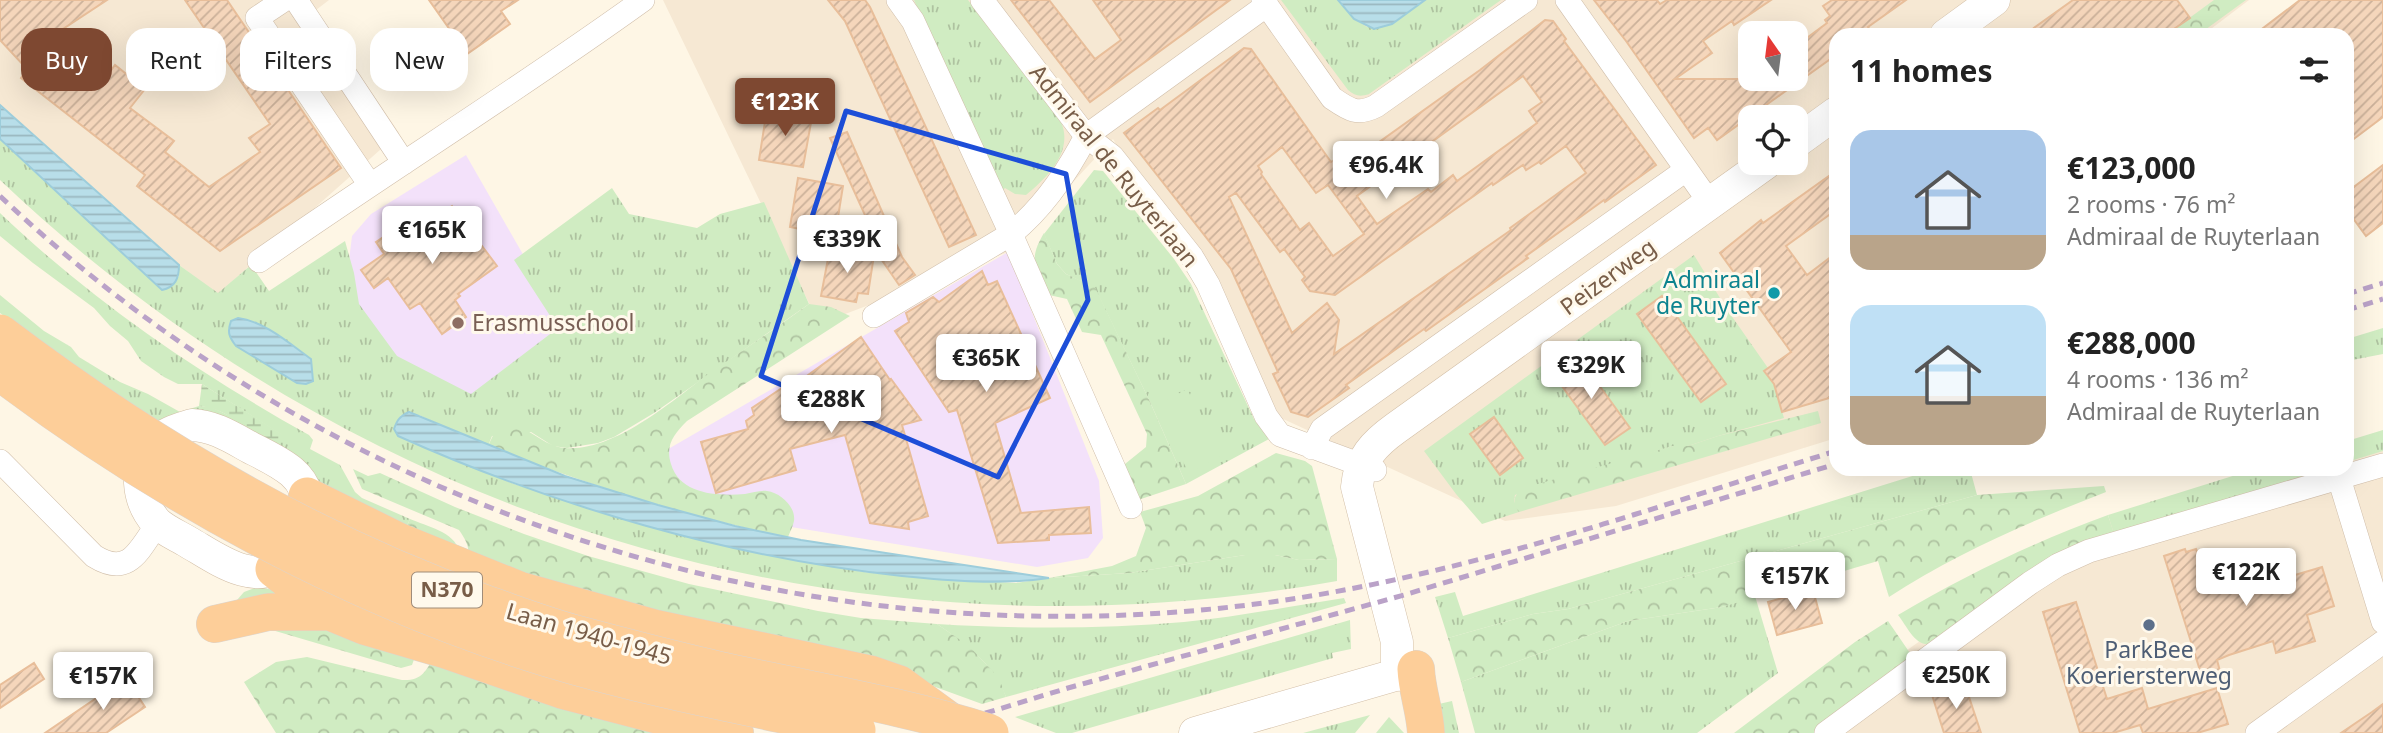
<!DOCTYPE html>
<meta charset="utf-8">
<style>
body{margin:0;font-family:"Noto Sans",sans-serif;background:#f2f2f2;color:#222;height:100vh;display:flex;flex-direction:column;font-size:26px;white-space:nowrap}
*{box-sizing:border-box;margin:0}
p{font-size:23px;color:#767676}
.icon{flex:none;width:38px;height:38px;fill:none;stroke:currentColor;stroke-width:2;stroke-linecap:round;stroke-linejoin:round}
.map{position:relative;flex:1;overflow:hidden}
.drawer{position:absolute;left:1829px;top:28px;width:525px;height:448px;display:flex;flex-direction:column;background:#fff;border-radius:21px;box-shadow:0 7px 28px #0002}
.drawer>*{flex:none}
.top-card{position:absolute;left:21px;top:28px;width:665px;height:63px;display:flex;gap:14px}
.needle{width:46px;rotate:346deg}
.fabs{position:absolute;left:1738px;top:21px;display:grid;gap:14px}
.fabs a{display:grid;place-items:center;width:70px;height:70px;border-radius:14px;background:#fff;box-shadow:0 7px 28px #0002;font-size:35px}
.price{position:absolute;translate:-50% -60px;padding:0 16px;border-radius:7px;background:#fff;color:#222;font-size:23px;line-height:46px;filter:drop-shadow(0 2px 4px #0008)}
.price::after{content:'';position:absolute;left:50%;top:42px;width:21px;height:16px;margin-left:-10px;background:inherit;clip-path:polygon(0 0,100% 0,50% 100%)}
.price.selected{background:#7e4831;color:#fff}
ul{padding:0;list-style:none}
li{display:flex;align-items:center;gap:21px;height:175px;padding:0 21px}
li span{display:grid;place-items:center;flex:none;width:196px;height:140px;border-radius:21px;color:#555}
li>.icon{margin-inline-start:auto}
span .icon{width:84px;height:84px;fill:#fffc;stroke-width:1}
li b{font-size:30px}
h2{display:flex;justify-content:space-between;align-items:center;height:84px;padding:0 21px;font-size:30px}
.pill{padding:0 24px;border-radius:21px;background:#fff;box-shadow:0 7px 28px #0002;font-size:24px;line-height:63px}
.pill.selected{background:#7e4831;color:#fff}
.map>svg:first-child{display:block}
</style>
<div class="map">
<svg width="2383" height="733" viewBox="0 0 2383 733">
<defs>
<pattern id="grass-tufts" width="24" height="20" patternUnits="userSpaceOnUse" patternTransform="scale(1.75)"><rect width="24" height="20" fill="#d0ecc2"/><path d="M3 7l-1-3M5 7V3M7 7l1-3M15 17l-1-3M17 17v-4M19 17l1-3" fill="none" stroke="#aec2a0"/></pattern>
<pattern id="forest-crowns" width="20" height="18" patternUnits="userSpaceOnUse" patternTransform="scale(1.75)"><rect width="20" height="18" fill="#d0ecc2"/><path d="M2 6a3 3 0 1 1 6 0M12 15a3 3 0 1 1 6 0" fill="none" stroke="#aec2a0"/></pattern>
<pattern id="wetland-marsh" width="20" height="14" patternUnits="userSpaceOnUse" patternTransform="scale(1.75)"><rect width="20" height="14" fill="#d0ecc2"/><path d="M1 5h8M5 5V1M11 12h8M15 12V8" fill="none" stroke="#aec2a0"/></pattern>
<pattern id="water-rules" width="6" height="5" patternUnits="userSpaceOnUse" patternTransform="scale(1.75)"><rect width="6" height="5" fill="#b8dee9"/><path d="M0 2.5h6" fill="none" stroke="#9ab7bf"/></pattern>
<pattern id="building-hatch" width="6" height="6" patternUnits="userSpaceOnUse" patternTransform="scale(1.75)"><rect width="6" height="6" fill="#f5d6bb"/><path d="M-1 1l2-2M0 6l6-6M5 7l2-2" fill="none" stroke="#cbb19a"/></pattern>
</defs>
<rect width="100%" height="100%" fill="#fef6e5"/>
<path fill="#f6e8d3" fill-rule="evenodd" d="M0,0H329L316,10L399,133L218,294L179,265L0,105Z
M663,0H2249L2203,35H1836V438L1616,506L1505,521L1281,418L1113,139L1008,252L819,324ZM1750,33H1796V79H1750ZM1750,117H1796V163H1750Z
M2383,440V733H1802L1893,660L2079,529L2285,469H2347V451Z"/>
<path fill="#f3e1fa" d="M466,155L622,427L369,389L347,277L352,236L371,214Z
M1008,252L1099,481L1103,538L1088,558L1037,567L736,518L660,492L651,459Z"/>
<path fill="url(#grass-tufts)" d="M914,0H968L1061,122C1074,151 1047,178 1026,195L1015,194L1005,188L999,194Z
M1281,0H1338L1354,19L1367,27L1392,24L1425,0H1501L1369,94C1360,97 1355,96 1348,90Z
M0,139L162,290L179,276V265L218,293L251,265L269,291L345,241L354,273L359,304L397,356L471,394L558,328L514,260L612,188L629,214L697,228L720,214L764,202L809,304L654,413L614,437L598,443L567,448L553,446L531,432L492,436L488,446L419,415H401L394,429L398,436L514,484L670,532L783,558L864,572L923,578L1016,583L1049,578L1129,573L1245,555H1275L1299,560L1337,559V581C847,669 361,522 0,180Z
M1094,170L1103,171L1174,259L1191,284L1254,419L1264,426L1269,439L1186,484L1151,404L1095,288L1066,274L1057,264L1044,234Z
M0,213C92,301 198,373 309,435L313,440L310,449L340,465L355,492L362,498L410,519L404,532L306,476L164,427L88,379L0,313V295L44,331L71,347L79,357L120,382L148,394L180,412L199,406L211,407L230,416L282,435L202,384H178L164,377L141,361L128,341L110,326L94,308L33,263L0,236Z
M1694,255L1726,308L1768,368L1765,372L1774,384L1784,418L1718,436L1688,446H1673L1515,495L1514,501L1519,512L1482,524L1456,494L1424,451Z
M2383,328V354L2347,361V339Z
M2383,430V451L2347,462V441Z
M1935,469H1970L1977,495L1568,609L1533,614L1448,638L1435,597L1455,592L1463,616Z
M2255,469H2326L2114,534L2108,515Z
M257,587L274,590L285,595L237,600L244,592Z
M1755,596L1778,673L1697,733H1475L1461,682L1628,621L1722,607Z
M1344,598L1346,603L1006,697C993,663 966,644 937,624C1019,629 1102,629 1184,622C1237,617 1291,606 1344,598Z
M1350,620L1351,649L1332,653L1333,658L1072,733H1056L1015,717Z
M1452,701L1459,733H1433L1430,706Z
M1370,715L1355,733H1303Z
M1389,717L1404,733H1376Z"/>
<path fill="url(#forest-crowns)" d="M2214,0H2246L2198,35H2166Z
M1044,233L1057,264L1066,274L1095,287L1151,404L1186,484L1135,501L1120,468L1146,447L1147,434L1101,335L1082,332L1067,299L1049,295C1036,267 1027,262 1044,233Z
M809,304L831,307L850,316L687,421C674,434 665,445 671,464C680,495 718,496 745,494C752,493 761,490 767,491C781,493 796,507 794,521C793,526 790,532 788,537C685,516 586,484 488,446L496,429L506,423C529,426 542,446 565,448C615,452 673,400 711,372C744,350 777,327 809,304Z
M1818,411L1821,423L1519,512C1510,501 1515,492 1527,487L1673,446H1688L1718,436Z
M1276,453L1305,461L1312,466L1337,559L1299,560L1275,555H1245L1129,573L1049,578L1112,566L1136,556L1146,528L1140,512L1198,496Z
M353,469L368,476L380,473L455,507L524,534L588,556L689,584L818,611L861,618L937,624L969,646L999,678L1006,697L982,704L919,681L468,559C470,547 466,540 459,530L362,489Z
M2104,486L2106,492C2031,521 1957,553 1889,597L1878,561L1722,607L1628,621L1461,682L1448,638L1533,614L1568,609L1977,495Z
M2108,515L2114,534L1931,644C1915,647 1907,626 1898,615C1966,575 2034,542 2108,515Z
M410,519C426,526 455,532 459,551L404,532Z
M302,620L417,651L412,665L401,668L272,630Z
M1888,621L1912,656L1814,733H1734L1855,642Z
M434,656L690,733H276L244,682L276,662L307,657L402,680C421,681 426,672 434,656Z"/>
<path fill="url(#wetland-marsh)" d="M202,384L283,435L279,443C250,436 230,408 199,406Z"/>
<path fill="#d0ecc2" d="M1187,389L1222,455L1189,473L1154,407Z"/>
<path fill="url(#water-rules)" stroke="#9dcddb" stroke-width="2" d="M1338,0H1425L1392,24L1374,29L1354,19Z
M0,105L179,265C179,279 175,287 162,290L0,139Z
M238,318C264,321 290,344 311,359L313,381L306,384L297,383L236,346C229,337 227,332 231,321Z
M409,412L565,476L658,505L735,526L801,540L1049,578C1001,585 951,581 902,576C732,558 554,506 398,436L394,429C397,420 400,416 409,412Z"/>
<path fill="url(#building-hatch)" stroke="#e8be9a" stroke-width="2" fill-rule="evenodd" d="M0,0H107L60,31L66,35L54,49L100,85L115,65L145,89L130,108L174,141L165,152L209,187L260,152L249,138L270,124L185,0H227L341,168L220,251L137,186L145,175L21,78L27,69L0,40Z
M429,0H518L501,11L510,24L467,54Z
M828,0H865L870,7L976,235L949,247L845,21Z
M1011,0H1049L1095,59L1121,40L1093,0H1230L1090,102Z
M1594,0H1657L1660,4L1667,0H1771L1734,25L1732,21L1703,41L1712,53L1675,79H1796V46L1827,23L1825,20L1830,16L1823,6L1832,0H1906L1868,27L1874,35H1836V55L1717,140L1708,128L1694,138L1626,41Z
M2073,0H2177L2190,18L2165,35H2024Z
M2300,0H2383V117L2347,144V35H2254Z
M1545,20L1553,21L1566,39L1564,41L1656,165L1605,202L1604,200L1579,218L1526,256L1528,258L1426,331L1424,329L1346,385L1349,388L1308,417L1291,412L1273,374L1278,372L1231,269L1124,133L1158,108L1160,110L1244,48L1251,49L1331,162L1345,153L1351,162L1480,70ZM1523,76L1542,102L1529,111L1537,123L1457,181L1453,175L1431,192L1428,189L1377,224L1357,196ZM1566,146L1586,173L1510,228L1511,230L1334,354L1339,320L1327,303L1292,333L1229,197L1236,193L1280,252L1284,249L1305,277L1302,280L1310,291L1335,295L1492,183L1493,185L1523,165L1526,170L1539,162L1541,164ZM1282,147L1316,193L1328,185L1364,234L1333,256L1309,223L1300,230L1261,174L1262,172L1258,166Z
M767,109L812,117L803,167L759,160Z
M847,132L902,257L915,275L899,285L879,256L884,257L830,138Z
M2383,165V223L2366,236L2347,210V192Z
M1836,171V210L1786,246L1807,275L1836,253V396L1782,412L1774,384L1764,371L1791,352L1720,253L1761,220L1763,223Z
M798,178L843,186L835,236L790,227Z
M452,206L497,266L458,294L460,296L455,300L466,317L442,334L420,303L410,309L388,278L374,288L361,270L384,254L376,242L401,225L409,236Z
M830,248L874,255L868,294L858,293L856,302L821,296Z
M982,271L988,285L997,281L1050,398L995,423L1021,513L1089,507L1091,533L1049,535V540L998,543L957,410L949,412L895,331L909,322L906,313L933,297L939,302Z
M1662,296L1726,384L1701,402L1637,314Z
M861,337L890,380L891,379L921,420L902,425L928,516L908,522L909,529L870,523L845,435L790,449L796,470L716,493L701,442L748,429L746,421L754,415L752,408L788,384L790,388Z
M1578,356L1630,428L1605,445L1553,374Z
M1494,417L1523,458L1500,475L1470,434Z
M2185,549L2186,552L2196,549L2208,584L2290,559L2295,575L2322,567L2334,606L2307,615L2315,641L2276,653L2273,641L2229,655L2217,660L2221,675L2203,680L2164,556Z
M1813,590L1822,623L1777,635L1768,602Z
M2076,602L2107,699L2142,688L2148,709L2217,688L2228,724L2197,733H2143L2140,725L2113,733H2080L2043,612Z
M34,663L44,679L0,708V685Z
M126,678L145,707L106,733H45Z
M1965,685L1981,733H1944L1932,695Z
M2383,704V733H2341L2372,712Z"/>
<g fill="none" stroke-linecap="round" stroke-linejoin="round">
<g stroke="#d0beaa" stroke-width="24">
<path id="minor" d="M284,0L257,18L370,185
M296,0L404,163
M898,0L913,21L1011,234L1131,507
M982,0L1086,136L1112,156L1192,257L1208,284L1266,416L1280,435L1375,470
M1263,0L1332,98C1348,109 1357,116 1376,106L1526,0
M1567,0L1710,203
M259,261C386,172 517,91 643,0
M874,316L1011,234C1043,208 1067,173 1086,136L1267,5
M1312,448L1322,429L1686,170
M0,461L94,556C129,578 139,550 158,523
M2339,478L2383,622
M1826,733L2030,583L2058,565L2089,551L2383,465
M2257,733L2383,642"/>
</g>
<g stroke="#d3bfa7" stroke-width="33">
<path id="secondary" d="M1946,35L1994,0
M1796,142L1836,113
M192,425C214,426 231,437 251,448C265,455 280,462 292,472C320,496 310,541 285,562C254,588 216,558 188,542C178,536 164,530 156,522C137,500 133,466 154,444C164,433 179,429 192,425Z
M1397,675V642L1357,487C1359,459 1375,443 1396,428L1766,163
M1195,733L1416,669V668"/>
</g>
<g stroke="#dcd5cf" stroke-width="38">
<path id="trunk" d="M307,496L400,542L519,590L654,628L870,674L899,684L947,719
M274,569L330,612L364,626L446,650L562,690L699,726L735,733
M215,624L268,612H330
M1416,669C1417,691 1425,711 1426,733"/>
</g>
<use href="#minor" stroke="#fff" stroke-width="23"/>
<use href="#secondary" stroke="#fff" stroke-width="32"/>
<use href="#trunk" stroke="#fdce99" stroke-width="37"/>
<path stroke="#baa2c8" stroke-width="5" stroke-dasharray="10 7" stroke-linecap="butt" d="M0,196C335,514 806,664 1264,603C1460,577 1648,509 1836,451
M2347,294L2383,283
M2347,310L2383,299
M920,733L1068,688L1404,595L1836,464"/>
<g stroke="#dcd5cf" stroke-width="38" stroke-linecap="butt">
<path id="trunk-bridge" d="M0,333C149,446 310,541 486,604C515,614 544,625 573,633C629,648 685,663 742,675C825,693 908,707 990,733
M0,372C162,495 352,598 547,658C649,689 753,708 857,730"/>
</g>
<use href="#trunk-bridge" stroke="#fdce99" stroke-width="37"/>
</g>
<path fill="none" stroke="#1d4ed8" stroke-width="5" stroke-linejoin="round" d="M846,111L1066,174L1088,300L998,477L761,376Z"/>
<circle fill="#0f9aa8" stroke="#fff9ec" stroke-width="2.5" cx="1774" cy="293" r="7"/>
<circle fill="#8d6e63" stroke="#fff9ec" stroke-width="2.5" cx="458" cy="323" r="7"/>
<circle fill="#5c6f8a" stroke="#fff9ec" stroke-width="2.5" cx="2149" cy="625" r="7"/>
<g text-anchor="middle" stroke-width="6" stroke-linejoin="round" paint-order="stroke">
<rect fill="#fff9ec" stroke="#a08c79" stroke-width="2" x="412" y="572.5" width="70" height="35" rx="5"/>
<g font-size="21" font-weight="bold" fill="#785d48">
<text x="447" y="597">N370</text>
</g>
<g font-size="23" fill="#785d48" stroke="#fff9ec">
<text transform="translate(1114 166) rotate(51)" y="8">Admiraal de Ruyterlaan</text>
<text transform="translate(1608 277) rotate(-36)" y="8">Peizerweg</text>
<text transform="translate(589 634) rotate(16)" y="8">Laan 1940-1945</text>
</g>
<g font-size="23" fill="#0d838f" stroke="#fff9ec" text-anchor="end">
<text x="1760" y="288">Admiraal<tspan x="1760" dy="26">de Ruyter</tspan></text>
</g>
<g font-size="23" fill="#785e54" stroke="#fff9ec" text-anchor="start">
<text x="472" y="331">Erasmusschool</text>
</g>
<g font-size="23" fill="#4e5e75" stroke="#fff9ec">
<text x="2149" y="658">ParkBee<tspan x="2149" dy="26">Koeriersterweg</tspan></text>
</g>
</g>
</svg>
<div class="fabs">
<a><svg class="needle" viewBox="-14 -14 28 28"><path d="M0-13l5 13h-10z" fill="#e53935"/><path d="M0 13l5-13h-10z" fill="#767676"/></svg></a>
<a><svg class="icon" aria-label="locate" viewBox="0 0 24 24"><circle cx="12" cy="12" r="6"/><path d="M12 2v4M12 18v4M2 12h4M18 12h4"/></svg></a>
</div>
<b class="price selected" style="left:785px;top:138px">€123K</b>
<b class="price" style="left:1386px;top:201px">€96.4K</b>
<b class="price" style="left:432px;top:266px">€165K</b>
<b class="price" style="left:847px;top:275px">€339K</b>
<b class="price" style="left:986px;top:394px">€365K</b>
<b class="price" style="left:1591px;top:401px">€329K</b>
<b class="price" style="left:831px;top:435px">€288K</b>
<b class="price" style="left:2246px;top:608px">€122K</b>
<b class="price" style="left:1795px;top:612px">€157K</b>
<b class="price" style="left:1956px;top:711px">€250K</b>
<b class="price" style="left:103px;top:712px">€157K</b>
<div class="top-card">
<a class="pill selected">Buy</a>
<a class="pill">Rent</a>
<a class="pill">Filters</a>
<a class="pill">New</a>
</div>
<section class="drawer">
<h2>11 homes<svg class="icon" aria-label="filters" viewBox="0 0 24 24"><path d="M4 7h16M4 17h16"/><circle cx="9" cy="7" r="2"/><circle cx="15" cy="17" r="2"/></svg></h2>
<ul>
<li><span style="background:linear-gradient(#a9c7e8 75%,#b9a48a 0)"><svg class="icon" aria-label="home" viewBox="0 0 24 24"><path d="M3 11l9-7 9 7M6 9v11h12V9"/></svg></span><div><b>€123,000</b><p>2 rooms · 76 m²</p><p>Admiraal de Ruyterlaan</p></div></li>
<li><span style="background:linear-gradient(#bfe0f5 65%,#b9a48a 0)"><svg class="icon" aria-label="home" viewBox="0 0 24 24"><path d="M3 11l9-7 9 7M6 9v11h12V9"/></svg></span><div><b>€288,000</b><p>4 rooms · 136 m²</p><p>Admiraal de Ruyterlaan</p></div></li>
</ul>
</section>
</div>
